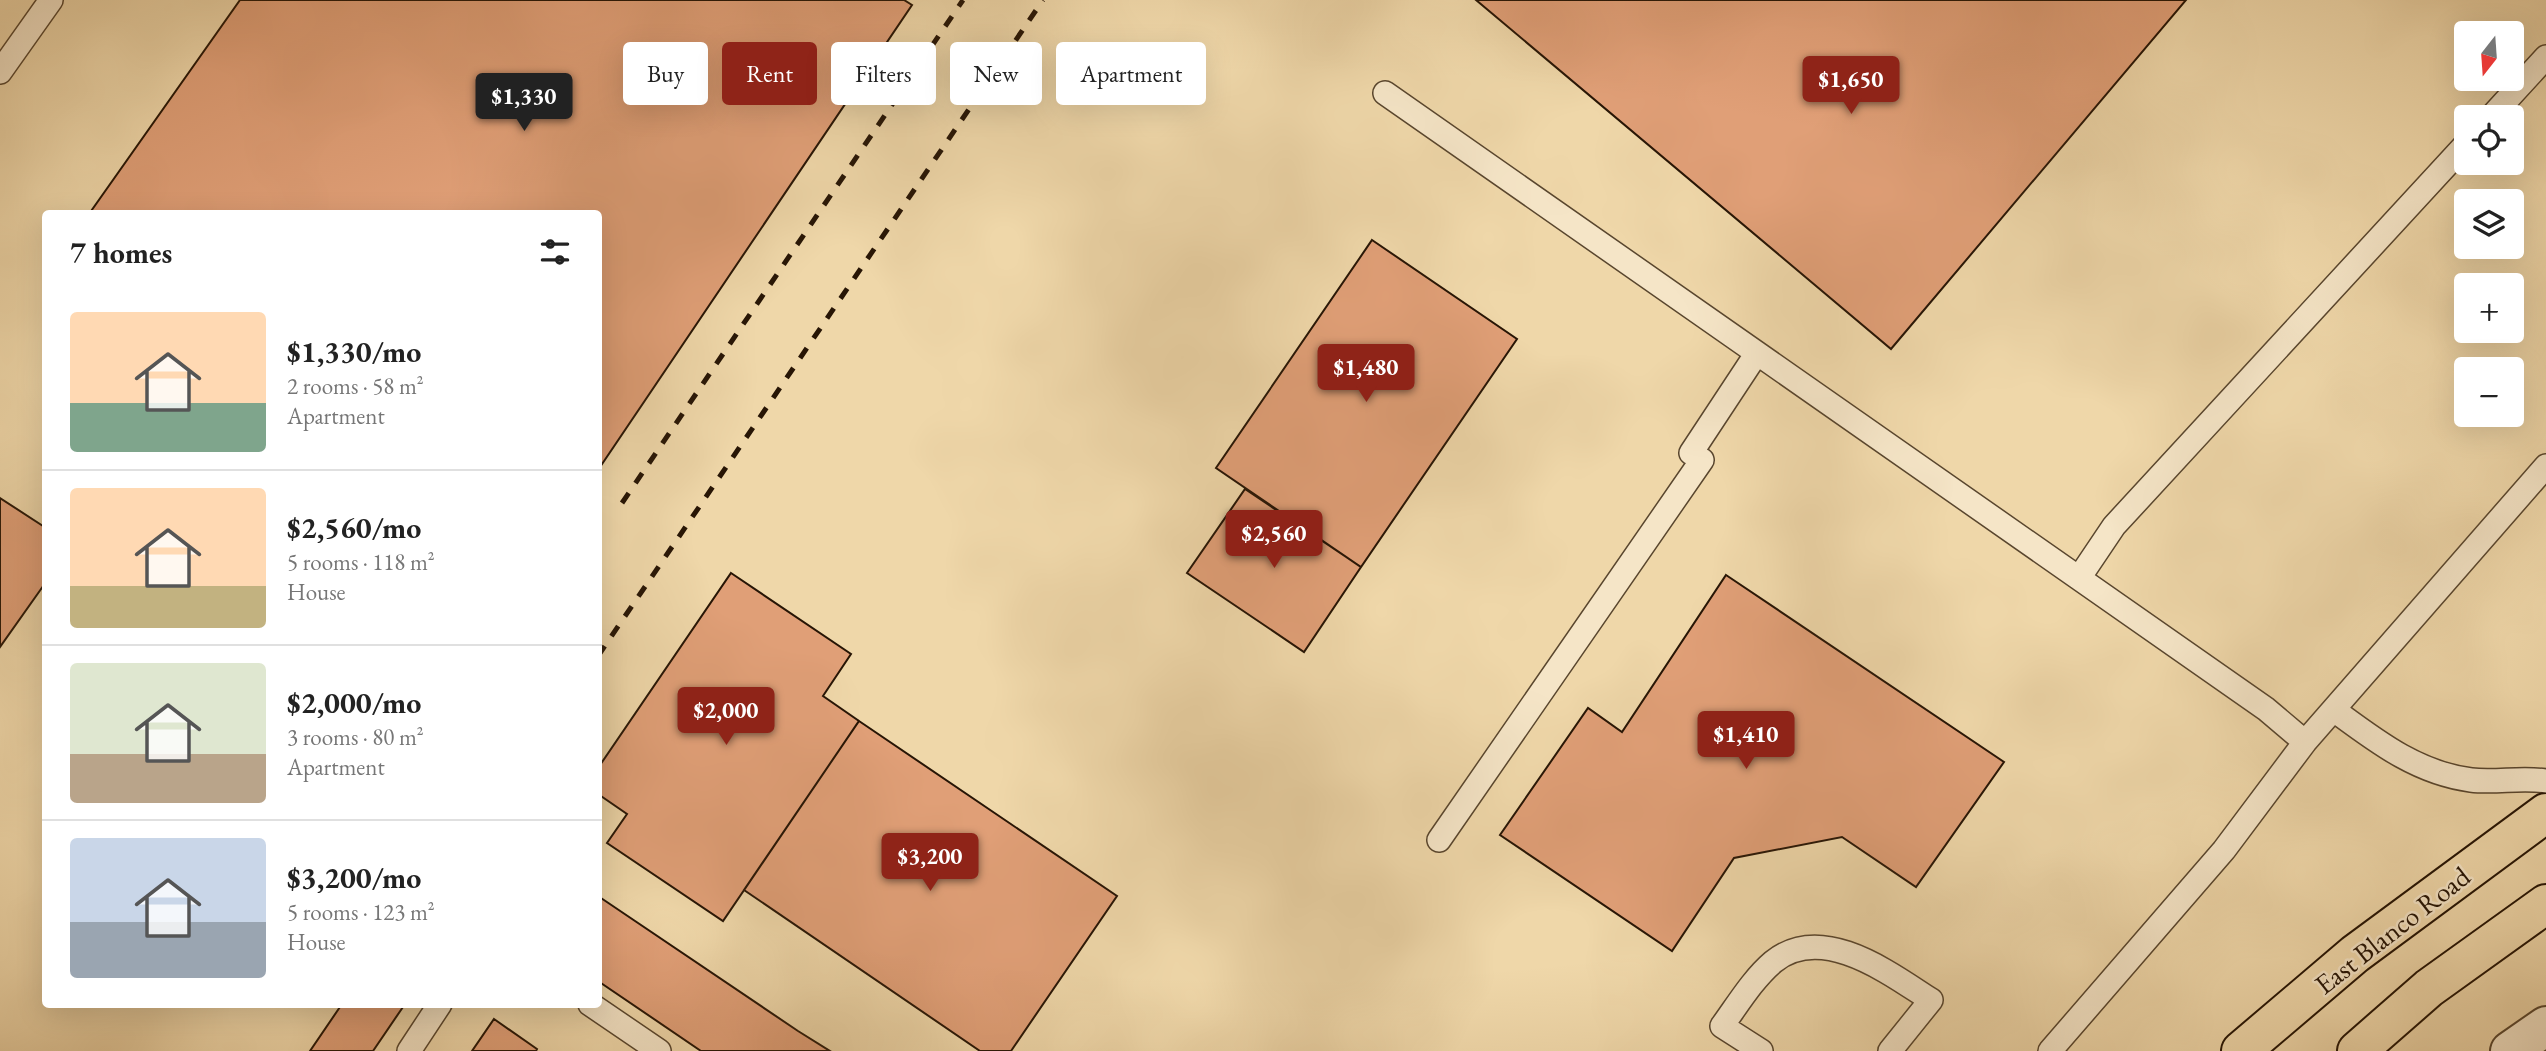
<!DOCTYPE html>
<meta charset="utf-8">
<style>
body{margin:0;font-family:"EB Garamond",serif;background:#f6f6f6;color:#222;height:100vh;display:flex;flex-direction:column;font-size:26px;white-space:nowrap}
*{box-sizing:border-box;margin:0}
p{font-size:23px;color:#767676}
.icon{flex:none;width:38px;height:38px;fill:none;stroke:currentColor;stroke-width:2;stroke-linecap:round;stroke-linejoin:round}
.map{position:relative;flex:1;overflow:hidden}
.details{position:absolute;left:42px;top:210px;width:560px;height:798px;display:flex;flex-direction:column;background:#fff;border-radius:7px;box-shadow:0 7px 28px #0002}
.details>*{flex:none}
.banner{position:absolute;left:623px;top:42px;width:665px;height:63px;display:flex;gap:14px}
.needle{width:46px;rotate:197deg}
.tools{position:absolute;left:2454px;top:21px;display:grid;gap:14px}
.tools a{display:grid;place-items:center;width:70px;height:70px;border-radius:7px;background:#fff;box-shadow:0 7px 28px #0002;font-size:35px}
.price{position:absolute;translate:-50% -60px;padding:0 16px;border-radius:7px;background:#8f2418;color:#fff;font-size:23px;line-height:46px;filter:drop-shadow(0 2px 4px #0008)}
.price::after{content:'';position:absolute;left:50%;top:42px;width:21px;height:16px;margin-left:-10px;background:inherit;clip-path:polygon(0 0,100% 0,50% 100%)}
.price.selected{background:#222;color:#fff}
ul{padding:0;list-style:none}
li{display:flex;align-items:center;gap:21px;height:175px;padding:0 28px}
li+li{border-top:2px solid #e0e0e0}
li span{display:grid;place-items:center;flex:none;width:196px;height:140px;border-radius:7px;color:#555}
li>.icon{margin-inline-start:auto}
span .icon{width:84px;height:84px;fill:#fffc;stroke-width:1}
li b{font-size:30px}
h2{display:flex;justify-content:space-between;align-items:center;height:84px;padding:0 28px;font-size:30px}
.pill{padding:0 24px;border-radius:7px;background:#fff;box-shadow:0 7px 28px #0002;font-size:24px;line-height:63px}
.pill.selected{background:#8f2418;color:#fff}
.map>svg:first-child{display:block}
</style>
<div class="map">
<svg width="2546" height="1051" viewBox="0 0 2546 1051">
<rect width="100%" height="100%" fill="#efd7a9"/>
<filter id="stains"><feTurbulence type="fractalNoise" baseFrequency=".00286" numOctaves="4"/><feColorMatrix values="0 0 0 0 .2 0 0 0 0 .09 0 0 0 0 .02 0 0 0 .5 -.17"/></filter>
<radialGradient id="worn" r=".72"><stop offset=".6" stop-color="#630" stop-opacity="0"/><stop offset="1" stop-color="#630" stop-opacity=".3"/></radialGradient>
<path fill="#e09f77" stroke="#271505" stroke-width="2" d="M240,0H904L912,5L598,470V214H89Z
M1476,0H2186L1891,349Z
M1372,240L1517,339L1361,567L1216,468Z
M1245,489L1361,567L1304,652L1187,573Z
M0,498L46,528V582L0,647Z
M731,573L851,654L823,696L859,721L723,921L607,843L627,814L598,794V768Z
M1726,575L2004,762L1916,887L1842,837L1734,858L1672,951L1500,835L1588,708L1622,732Z
M859,721L1117,896L1011,1051H980L744,890Z
M598,896L798,1031L830,1051H701L598,981Z
M342,1004H405L373,1051H310Z
M494,1019L537,1049L536,1051H472Z"/>
<g fill="none" stroke-linecap="round" stroke-linejoin="round">
<g stroke="#59462e" stroke-width="26">
<path id="lane" d="M0,72L51,0
M1385,93L2266,709L2305,742
M2491,117L2546,57
M1691,453L1757,353
M2079,578L2114,526L2466,144
M2334,710C2376,741 2417,773 2471,780C2496,783 2521,777 2546,781
M1439,840L1702,460
M590,1004L659,1051
M409,1051L440,1004
M1761,1051L1722,1026C1738,1004 1753,979 1773,962C1822,922 1889,973 1931,1000L1890,1051
M2050,1051L2224,850L2305,742L2546,466"/>
</g>
<g stroke="#59462e" stroke-width="42">
<path id="street" d="M2510,1051L2546,1026"/>
</g>
<g stroke="#271505" stroke-width="42">
<path id="highway" d="M2241,1051L2355,954L2546,813
M2357,1051L2429,988L2546,904"/>
</g>
<use href="#lane" stroke="#f5e5c7" stroke-width="23"/>
<use href="#street" stroke="#f5e5c7" stroke-width="38"/>
<use href="#highway" stroke="#efd7a9" stroke-width="38"/>
<path stroke="#271505" stroke-width="5" stroke-dasharray="12 12" stroke-linecap="butt" d="M622,503L963,0
M598,656L1043,0"/>
</g>
<g text-anchor="middle" stroke-width="5" stroke-linejoin="round" paint-order="stroke">
<g font-size="28" fill="#271505" stroke="#f5e5c7">
<text transform="translate(2392 930) rotate(-38)" y="10">East Blanco Road</text>
</g>
</g>
<rect width="100%" height="100%" filter="url(#stains)"/>
<rect width="100%" height="100%" fill="url(#worn)"/>
</svg>
<div class="tools">
<a><svg class="needle" viewBox="-14 -14 28 28"><path d="M0-13l5 13h-10z" fill="#e53935"/><path d="M0 13l5-13h-10z" fill="#767676"/></svg></a>
<a><svg class="icon" aria-label="locate" viewBox="0 0 24 24"><circle cx="12" cy="12" r="6"/><path d="M12 2v4M12 18v4M2 12h4M18 12h4"/></svg></a>
<a><svg class="icon" aria-label="layers" viewBox="0 0 24 24"><path d="M12 4l9 5-9 5-9-5zM3 14l9 5 9-5"/></svg></a>
<a>+</a>
<a>−</a>
</div>
<b class="price" style="left:1851px;top:116px">$1,650</b>
<b class="price selected" style="left:524px;top:133px">$1,330</b>
<b class="price" style="left:1366px;top:404px">$1,480</b>
<b class="price" style="left:1274px;top:570px">$2,560</b>
<b class="price" style="left:726px;top:747px">$2,000</b>
<b class="price" style="left:1746px;top:771px">$1,410</b>
<b class="price" style="left:930px;top:893px">$3,200</b>
<div class="banner">
<a class="pill">Buy</a>
<a class="pill selected">Rent</a>
<a class="pill">Filters</a>
<a class="pill">New</a>
<a class="pill">Apartment</a>
</div>
<section class="details">
<h2>7 homes<svg class="icon" aria-label="filters" viewBox="0 0 24 24"><path d="M4 7h16M4 17h16"/><circle cx="9" cy="7" r="2"/><circle cx="15" cy="17" r="2"/></svg></h2>
<ul>
<li><span style="background:linear-gradient(#ffd9b3 65%,#7fa58c 0)"><svg class="icon" aria-label="home" viewBox="0 0 24 24"><path d="M3 11l9-7 9 7M6 9v11h12V9"/></svg></span><div><b>$1,330/mo</b><p>2 rooms · 58 m²</p><p>Apartment</p></div></li>
<li><span style="background:linear-gradient(#ffd9b3 70%,#c2b280 0)"><svg class="icon" aria-label="home" viewBox="0 0 24 24"><path d="M3 11l9-7 9 7M6 9v11h12V9"/></svg></span><div><b>$2,560/mo</b><p>5 rooms · 118 m²</p><p>House</p></div></li>
<li><span style="background:linear-gradient(#dfe7d0 65%,#b9a48a 0)"><svg class="icon" aria-label="home" viewBox="0 0 24 24"><path d="M3 11l9-7 9 7M6 9v11h12V9"/></svg></span><div><b>$2,000/mo</b><p>3 rooms · 80 m²</p><p>Apartment</p></div></li>
<li><span style="background:linear-gradient(#c9d6e8 60%,#9aa5b1 0)"><svg class="icon" aria-label="home" viewBox="0 0 24 24"><path d="M3 11l9-7 9 7M6 9v11h12V9"/></svg></span><div><b>$3,200/mo</b><p>5 rooms · 123 m²</p><p>House</p></div></li>
</ul>
</section>
</div>
